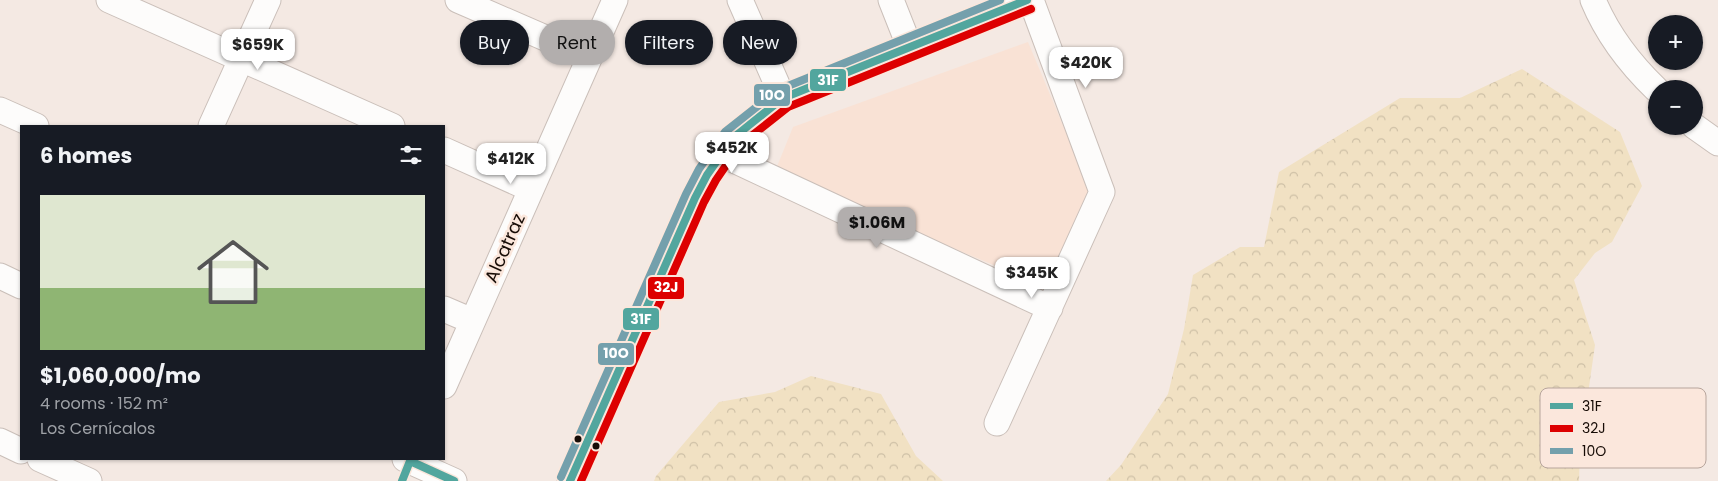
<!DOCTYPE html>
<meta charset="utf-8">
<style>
body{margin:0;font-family:Poppins,sans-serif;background:#242831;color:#f1f3f6;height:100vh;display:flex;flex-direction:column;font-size:19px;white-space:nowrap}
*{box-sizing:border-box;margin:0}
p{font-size:16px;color:#9ea1a6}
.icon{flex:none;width:28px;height:28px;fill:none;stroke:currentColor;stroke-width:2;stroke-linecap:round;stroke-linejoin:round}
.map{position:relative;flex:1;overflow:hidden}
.side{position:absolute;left:20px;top:125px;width:425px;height:335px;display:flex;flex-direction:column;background:#171b24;border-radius:0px;box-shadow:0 1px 4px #0004}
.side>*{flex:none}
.hud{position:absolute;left:460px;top:20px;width:475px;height:45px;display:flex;gap:10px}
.tools{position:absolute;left:1648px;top:15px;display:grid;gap:10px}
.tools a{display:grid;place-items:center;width:55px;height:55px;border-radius:50%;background:#171b24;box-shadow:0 1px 4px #0004;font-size:25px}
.price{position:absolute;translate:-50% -42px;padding:0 11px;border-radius:10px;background:#fff;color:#222;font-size:16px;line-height:32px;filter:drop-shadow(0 1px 2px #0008)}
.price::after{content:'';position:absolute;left:50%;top:30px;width:15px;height:11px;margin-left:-8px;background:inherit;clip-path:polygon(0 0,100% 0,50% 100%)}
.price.active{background:#b2aead;color:#111}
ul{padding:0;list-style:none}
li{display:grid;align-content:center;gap:10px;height:265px;padding:0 20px}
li+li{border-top:1px solid #363941}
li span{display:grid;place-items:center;height:155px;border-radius:0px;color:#555}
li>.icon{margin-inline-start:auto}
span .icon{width:90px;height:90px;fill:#fffc;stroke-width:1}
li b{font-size:21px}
h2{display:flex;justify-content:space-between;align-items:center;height:60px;padding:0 20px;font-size:21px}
.chip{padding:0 18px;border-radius:22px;background:#171b24;box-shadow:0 1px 4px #0004;font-size:18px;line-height:45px}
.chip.active{background:#b2aead;color:#111}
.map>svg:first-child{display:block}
</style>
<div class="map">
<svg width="1718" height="481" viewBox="0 0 1718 481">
<defs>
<pattern id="forest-crowns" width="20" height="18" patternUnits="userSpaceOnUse" patternTransform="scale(1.25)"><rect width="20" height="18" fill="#f1e1c3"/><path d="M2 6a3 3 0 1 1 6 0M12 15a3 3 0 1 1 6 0" fill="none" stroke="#cec0a6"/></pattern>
</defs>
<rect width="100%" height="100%" fill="#f4e9e3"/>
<path fill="#f9e2d5" d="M1028,42L1093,197L1051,289L917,233L776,169L793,127Z"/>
<path fill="url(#forest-crowns)" d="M1522,69L1620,132L1642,186L1612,242L1595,253L1574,280L1595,345L1580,450L1579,481H1106L1121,465L1168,394L1184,329L1193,275L1240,247H1264L1279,172L1400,98H1460Z
M811,376L881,394L916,456L943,481H654L656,476L719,402L775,392Z"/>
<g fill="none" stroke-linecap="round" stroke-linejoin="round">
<g stroke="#cabfb9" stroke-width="27">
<path id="minor" d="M109,0L392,126
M458,0L589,57
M740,0L783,98
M891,0L910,48
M1593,0C1608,36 1629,63 1656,89
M0,110L36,126
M211,126L268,0
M1694,126L1718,143
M444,150L531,189
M721,154L1050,308
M0,276L21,286
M444,309L472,321
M444,386L615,0
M997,423L1102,192L1031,0
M0,441L21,451
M40,459L89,481
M405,459L454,481
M570,481L695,198L707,175L733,138L783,98L1027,0"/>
</g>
<use href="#minor" stroke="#fdfcfb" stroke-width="25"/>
<g stroke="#fbe7dc" stroke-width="11">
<path id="bus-1" d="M402,481L410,461L454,481
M570,481L695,198L707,175L733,138L783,98L1027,0"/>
</g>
<g stroke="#fbe7dc" stroke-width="11">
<path id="bus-2" d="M581,481L704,202L716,180L740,145L788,107L1031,9"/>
</g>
<g stroke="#fbe7dc" stroke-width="11">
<path id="bus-3" d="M561,477L686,194L699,169L725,132L778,90L1000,0"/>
</g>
<use href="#bus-1" stroke="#52a69e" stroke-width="8"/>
<use href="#bus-2" stroke="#d00" stroke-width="8"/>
<use href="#bus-3" stroke="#74a0ac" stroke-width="8"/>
</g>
<g fill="#170c06" stroke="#fbe7dc" stroke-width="2">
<circle cx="578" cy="439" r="4.5"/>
<circle cx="596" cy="446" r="4.5"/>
</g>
<g text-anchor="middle" stroke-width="5" stroke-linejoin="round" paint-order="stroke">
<g font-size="18" fill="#170c06" stroke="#fbe7dc">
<text transform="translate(505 248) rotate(-66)" y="6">Alcatraz</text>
</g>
</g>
<rect x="1540" y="388" width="166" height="80" rx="8" fill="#fbe7dc" stroke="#b7a59c" stroke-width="1"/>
<rect x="1550" y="403" width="23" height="6" fill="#52a69e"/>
<rect x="1550" y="425" width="23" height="7" fill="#d00"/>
<rect x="1550" y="448" width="23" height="6" fill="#74a0ac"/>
<g font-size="14" fill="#170c06">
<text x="1582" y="411">31F</text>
<text x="1582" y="433">32J</text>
<text x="1582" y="456">10O</text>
</g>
<g stroke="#fbe7dc" stroke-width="2">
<rect x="809" y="68" width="38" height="24" rx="5" fill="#52a69e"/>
<rect x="753" y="83" width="38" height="24" rx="5" fill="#74a0ac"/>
<rect x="647" y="276" width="38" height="24" rx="5" fill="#d00"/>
<rect x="622" y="307" width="38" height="24" rx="5" fill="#52a69e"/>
<rect x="597" y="342" width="38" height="24" rx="5" fill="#74a0ac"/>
</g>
<g font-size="14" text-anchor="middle" font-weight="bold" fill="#fff">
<text x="828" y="85">31F</text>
<text x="772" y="100">10O</text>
<text x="666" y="292">32J</text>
<text x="641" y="324">31F</text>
<text x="616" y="358">10O</text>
</g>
</svg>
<div class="tools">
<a>+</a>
<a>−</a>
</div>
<b class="price" style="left:258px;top:71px">$659K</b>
<b class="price" style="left:1086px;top:89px">$420K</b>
<b class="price" style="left:732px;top:174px">$452K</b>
<b class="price" style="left:511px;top:185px">$412K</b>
<b class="price active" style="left:877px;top:249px">$1.06M</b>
<b class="price" style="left:1032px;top:299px">$345K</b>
<div class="hud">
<a class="chip">Buy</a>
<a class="chip active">Rent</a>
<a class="chip">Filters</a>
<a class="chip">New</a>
</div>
<section class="side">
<h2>6 homes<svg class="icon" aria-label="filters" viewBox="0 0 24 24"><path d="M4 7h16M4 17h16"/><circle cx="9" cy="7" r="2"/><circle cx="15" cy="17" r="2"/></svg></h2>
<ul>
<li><span style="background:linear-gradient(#dfe7d0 60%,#8fb573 0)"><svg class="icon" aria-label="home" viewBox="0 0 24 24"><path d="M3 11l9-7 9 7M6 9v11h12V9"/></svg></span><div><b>$1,060,000/mo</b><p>4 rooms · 152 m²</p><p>Los Cernícalos</p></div></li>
</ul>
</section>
</div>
